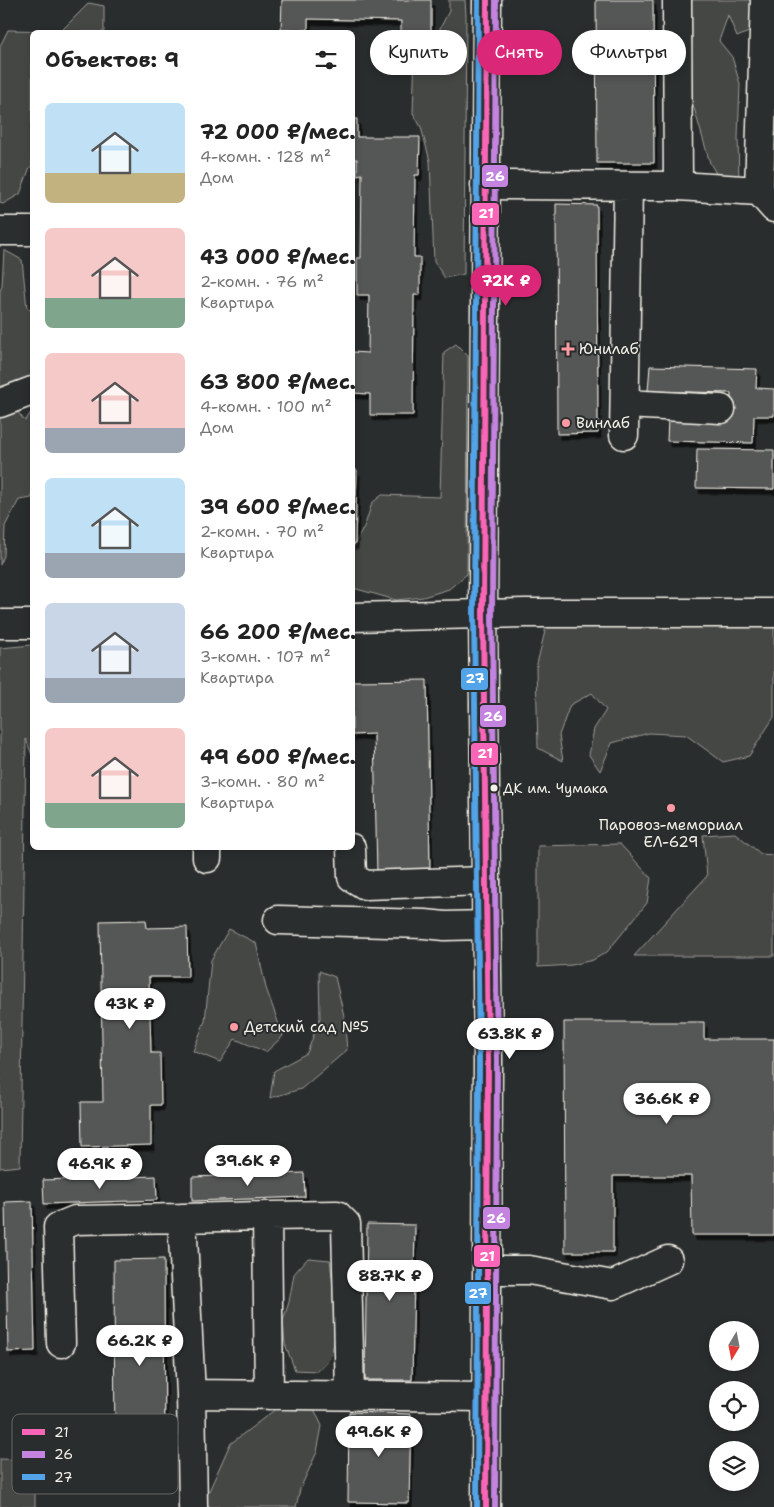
<!DOCTYPE html>
<html lang="ru">
<meta charset="utf-8">
<style>
body{margin:0;font-family:"Shantell Sans",sans-serif;background:#f6f6f6;color:#222;height:100vh;display:flex;flex-direction:column;font-size:19px;white-space:nowrap}
*{box-sizing:border-box;margin:0}
p{font-size:16px;color:#767676}
.icon{flex:none;width:28px;height:28px;fill:none;stroke:currentColor;stroke-width:2;stroke-linecap:round;stroke-linejoin:round}
.map{position:relative;flex:1;overflow:hidden}
.drawer{position:absolute;left:30px;top:30px;width:325px;height:820px;display:flex;flex-direction:column;background:#fff;border-radius:8px;box-shadow:0 2px 8px #0003}
.drawer>*{flex:none}
.hud{position:absolute;left:370px;top:30px;width:329px;height:45px;display:flex;gap:10px}
.needle{width:32px;rotate:190deg}
.controls{position:absolute;left:709px;top:1321px;display:grid;gap:10px}
.controls a{display:grid;place-items:center;width:50px;height:50px;border-radius:50%;background:#fff;box-shadow:0 2px 8px #0003;font-size:25px}
.price{position:absolute;translate:-50% -42px;padding:0 11px;border-radius:18px;background:#fff;color:#222;font-size:16px;line-height:32px;filter:drop-shadow(0 1px 2px #0008)}
.price::after{content:'';position:absolute;left:50%;top:30px;width:15px;height:11px;margin-left:-8px;background:inherit;clip-path:polygon(0 0,100% 0,50% 100%)}
.price.current{background:#db2777;color:#fff}
ul{padding:0;list-style:none}
li{display:flex;align-items:center;gap:15px;height:125px;padding:0 15px}
li span{display:grid;place-items:center;flex:none;width:140px;height:100px;border-radius:8px;color:#555}
li>.icon{margin-inline-start:auto}
span .icon{width:60px;height:60px;fill:#fffc;stroke-width:1}
li b{font-size:21px}
h2{display:flex;justify-content:space-between;align-items:center;height:60px;padding:0 15px;font-size:21px}
.pill{padding:0 18px;border-radius:22px;background:#fff;box-shadow:0 2px 8px #0003;font-size:18px;line-height:45px}
.pill.current{background:#db2777;color:#fff}
.map>svg:first-child{display:block}
</style>
<div class="map">
<svg width="774" height="1507" viewBox="0 0 774 1507">
<defs>
<filter id="shadow"><feDropShadow dx="3" dy="5.5" stdDeviation="0" flood-color="#0009"/></filter>
</defs>
<rect width="100%" height="100%" fill="#2a2d2e"/>
<filter id="ink" filterUnits="userSpaceOnUse"><feTurbulence type="fractalNoise" baseFrequency=".02" numOctaves="2"/><feDisplacementMap in="SourceGraphic" scale="10" xChannelSelector="R" yChannelSelector="G"/><feConvolveMatrix kernelMatrix="1 2 1 2 8 2 1 2 1" color-interpolation-filters="sRGB"/></filter>
<g filter="url(#ink)">
<path fill="#444645" stroke="#9c9c96" d="M449,0H465L466,15L464,274L445,278L434,262L430,161L421,127L413,113L415,51L435,38L449,11Z
M690,0H758V28L737,37L728,15L719,41L732,57L740,84L738,137L739,181L721,182L710,163L687,84Z
M89,3L104,6V32H32V166L30,167L20,194L3,204L0,203V46L8,30L61,31Z
M4,250L22,260L27,308L32,311V376L2,393L25,421L32,411V498L19,500L5,526L4,556L0,565V291L2,286Z
M456,344L468,356L467,574L449,589L423,597L396,600L353,588L352,549L365,525L372,503L382,495L440,497L444,352Z
M546,627H774V717L749,756L723,762L686,735L649,733L612,743L600,771L589,755L594,729L606,710L592,693L570,705L559,735L563,761L538,748L536,668Z
M32,645V755L26,739L20,1166L0,1168V648Z
M735,833L761,854L774,855V956H634L707,876L703,835Z
M620,844L651,878L647,903L607,952L593,960L572,965L538,967V846Z
M229,929L256,943L266,988L283,1036L266,1052L235,1039L220,1062L193,1051L205,1021L211,960Z
M319,971L335,977L344,1016L347,1050L301,1089L270,1098L274,1071L307,1053L320,1018Z
M308,1258L330,1260C333,1289 341,1329 330,1357C328,1362 321,1367 317,1371L295,1370L285,1344L283,1321L289,1302L294,1274Z
M290,1398L314,1409L322,1426L317,1452L300,1489L296,1507H208L205,1500L230,1444Z
M0,1459L35,1460V1507H0Z"/>
<path fill="#555756" stroke="#f4f1e8" filter="url(#shadow)" d="M282,0H431V33L401,32V21L308,19V30H281Z
M596,0H653L654,163H597Z
M352,119H357V137H420L419,175H415L414,257H420V295H414L413,415H370V394L352,393V352L368,353L369,295H357V258H361L362,174L357,175V159H352Z
M556,204L597,205L598,433L557,434Z
M650,366L757,369L756,388L774,389V416H754L753,443L667,441L668,418L731,420V393L648,391Z
M697,449L774,450V489L696,488Z
M352,470H357L355,544H352Z
M427,680L430,873L377,874L374,734L352,735V681Z
M146,920L147,928L187,927L188,977H149L151,1053H160L161,1105H151V1145L82,1147L81,1102H103L100,921Z
M564,1022H704V1039H774V1235H692L691,1176H613V1252H565Z
M304,1173L305,1197L192,1201V1177Z
M156,1176L157,1200L44,1204L43,1180Z
M32,1201L35,1351L8,1352L5,1202Z
M367,1224L415,1225L412,1380H365Z
M164,1259L165,1474H115L114,1260Z
M349,1412L411,1414L409,1503L348,1502Z"/>
<g fill="none" stroke-linecap="round" stroke-linejoin="round">
<g stroke="#f4f1e8" stroke-width="31">
<path id="minor" d="M485,185L678,186L677,0
M678,186L759,191L765,0
M759,191L774,208
M0,231H32
M0,403L32,391
M625,404L721,409
M624,435L628,186
M352,617L526,613H774
M0,624H32
M207,848V858
M351,848L352,877L365,885L486,881
M278,920L425,924L445,926L487,925
M267,1216L337,1215L346,1224L350,1395
M182,1218L267,1216L269,1395
M488,1270H529L613,1285L668,1260
M61,1343L58,1227L75,1220L182,1218L191,1394L193,1507
M191,1394L487,1397"/>
</g>
<g stroke="#f4f1e8" stroke-width="31">
<path id="major" d="M486,1507L488,1062L483,614L487,0"/>
</g>
<use href="#minor" stroke="#2a2d2e" stroke-width="28"/>
<use href="#major" stroke="#2a2d2e" stroke-width="28"/>
<g stroke="#2a2d2e" stroke-width="10">
<path id="bus-1" d="M486,1507L488,1062L483,614L487,0"/>
</g>
<g stroke="#2a2d2e" stroke-width="10">
<path id="bus-2" d="M495,1507L497,1062L492,614L496,0"/>
</g>
<g stroke="#2a2d2e" stroke-width="10">
<path id="bus-3" d="M477,1507L479,1062L474,614L478,0"/>
</g>
<use href="#bus-1" stroke="#fa66b7" stroke-width="6"/>
<use href="#bus-2" stroke="#c483df" stroke-width="6"/>
<use href="#bus-3" stroke="#53a3e8" stroke-width="6"/>
</g>
</g>
<g fill="#ff9aa2" stroke="#2a2d2e" stroke-width="2">
<path d="M565.5 341.5h5v5h5v5h-5v5h-5v-5h-5v-5h5z"/>
<circle cx="566" cy="423" r="5"/>
<circle cx="671" cy="808" r="5"/>
<circle cx="234" cy="1027" r="5"/>
</g>
<circle fill="#f4f1e8" stroke="#2a2d2e" stroke-width="2" cx="494" cy="788" r="4.5"/>
<g text-anchor="middle" stroke-width="4" stroke-linejoin="round" paint-order="stroke">
<g font-size="14" fill="#f4f1e8" stroke="#2a2d2e" text-anchor="start">
<text x="503" y="793">ДК им. Чумака</text>
</g>
<g font-size="15" fill="#f4f1e8" stroke="#2a2d2e" text-anchor="start">
<text x="579" y="354">Юнилаб</text>
<text x="576" y="428">Винлаб</text>
<text x="671" y="830" text-anchor="middle">Паровоз-мемориал<tspan x="671" dy="17">ЕЛ-629</tspan></text>
<text x="244" y="1032">Детский сад №5</text>
</g>
</g>
<rect x="12" y="1414" width="166" height="80" rx="8" fill="#2a2d2e" stroke="#676866" stroke-width="1"/>
<rect x="22" y="1429" width="23" height="6" fill="#fa66b7"/>
<rect x="22" y="1451" width="23" height="7" fill="#c483df"/>
<rect x="22" y="1474" width="23" height="6" fill="#53a3e8"/>
<g font-size="14" fill="#f4f1e8">
<text x="54" y="1437">21</text>
<text x="54" y="1459">26</text>
<text x="54" y="1482">27</text>
</g>
<g stroke="#2a2d2e" stroke-width="2">
<rect x="481" y="164" width="28" height="24" rx="5" fill="#c483df"/>
<rect x="471" y="202" width="29" height="24" rx="5" fill="#fa66b7"/>
<rect x="460" y="667" width="29" height="24" rx="5" fill="#53a3e8"/>
<rect x="479" y="704" width="28" height="24" rx="5" fill="#c483df"/>
<rect x="470" y="742" width="29" height="24" rx="5" fill="#fa66b7"/>
<rect x="482" y="1206" width="29" height="24" rx="5" fill="#c483df"/>
<rect x="473" y="1244" width="28" height="24" rx="5" fill="#fa66b7"/>
<rect x="464" y="1281" width="28" height="24" rx="5" fill="#53a3e8"/>
</g>
<g font-size="14" text-anchor="middle" font-weight="bold" fill="#fff">
<text x="495" y="181">26</text>
<text x="486" y="218">21</text>
<text x="475" y="683">27</text>
<text x="493" y="721">26</text>
<text x="485" y="758">21</text>
<text x="496" y="1223">26</text>
<text x="487" y="1261">21</text>
<text x="478" y="1298">27</text>
</g>
</svg>
<div class="controls">
<a><svg class="needle" viewBox="-14 -14 28 28"><path d="M0-13l5 13h-10z" fill="#e53935"/><path d="M0 13l5-13h-10z" fill="#767676"/></svg></a>
<a><svg class="icon" aria-label="locate" viewBox="0 0 24 24"><circle cx="12" cy="12" r="6"/><path d="M12 2v4M12 18v4M2 12h4M18 12h4"/></svg></a>
<a><svg class="icon" aria-label="layers" viewBox="0 0 24 24"><path d="M12 4l9 5-9 5-9-5zM3 14l9 5 9-5"/></svg></a>
</div>
<b class="price current" style="left:506px;top:307px">72K ₽</b>
<b class="price" style="left:130px;top:1030px">43K ₽</b>
<b class="price" style="left:510px;top:1060px">63.8K ₽</b>
<b class="price" style="left:667px;top:1125px">36.6K ₽</b>
<b class="price" style="left:248px;top:1187px">39.6K ₽</b>
<b class="price" style="left:100px;top:1190px">46.9K ₽</b>
<b class="price" style="left:390px;top:1302px">88.7K ₽</b>
<b class="price" style="left:140px;top:1367px">66.2K ₽</b>
<b class="price" style="left:379px;top:1458px">49.6K ₽</b>
<div class="hud">
<a class="pill">Купить</a>
<a class="pill current">Снять</a>
<a class="pill">Фильтры</a>
</div>
<section class="drawer">
<h2>Объектов: 9<svg class="icon" aria-label="filters" viewBox="0 0 24 24"><path d="M4 7h16M4 17h16"/><circle cx="9" cy="7" r="2"/><circle cx="15" cy="17" r="2"/></svg></h2>
<ul>
<li><span style="background:linear-gradient(#bfe0f5 70%,#c2b280 0)"><svg class="icon" aria-label="home" viewBox="0 0 24 24"><path d="M3 11l9-7 9 7M6 9v11h12V9"/></svg></span><div><b>72 000 ₽/мес.</b><p>4-комн. · 128 m²</p><p>Дом</p></div></li>
<li><span style="background:linear-gradient(#f6c9c9 70%,#7fa58c 0)"><svg class="icon" aria-label="home" viewBox="0 0 24 24"><path d="M3 11l9-7 9 7M6 9v11h12V9"/></svg></span><div><b>43 000 ₽/мес.</b><p>2-комн. · 76 m²</p><p>Квартира</p></div></li>
<li><span style="background:linear-gradient(#f6c9c9 75%,#9aa5b1 0)"><svg class="icon" aria-label="home" viewBox="0 0 24 24"><path d="M3 11l9-7 9 7M6 9v11h12V9"/></svg></span><div><b>63 800 ₽/мес.</b><p>4-комн. · 100 m²</p><p>Дом</p></div></li>
<li><span style="background:linear-gradient(#bfe0f5 75%,#9aa5b1 0)"><svg class="icon" aria-label="home" viewBox="0 0 24 24"><path d="M3 11l9-7 9 7M6 9v11h12V9"/></svg></span><div><b>39 600 ₽/мес.</b><p>2-комн. · 70 m²</p><p>Квартира</p></div></li>
<li><span style="background:linear-gradient(#c9d6e8 75%,#9aa5b1 0)"><svg class="icon" aria-label="home" viewBox="0 0 24 24"><path d="M3 11l9-7 9 7M6 9v11h12V9"/></svg></span><div><b>66 200 ₽/мес.</b><p>3-комн. · 107 m²</p><p>Квартира</p></div></li>
<li><span style="background:linear-gradient(#f6c9c9 75%,#7fa58c 0)"><svg class="icon" aria-label="home" viewBox="0 0 24 24"><path d="M3 11l9-7 9 7M6 9v11h12V9"/></svg></span><div><b>49 600 ₽/мес.</b><p>3-комн. · 80 m²</p><p>Квартира</p></div></li>
</ul>
</section>
</div>
